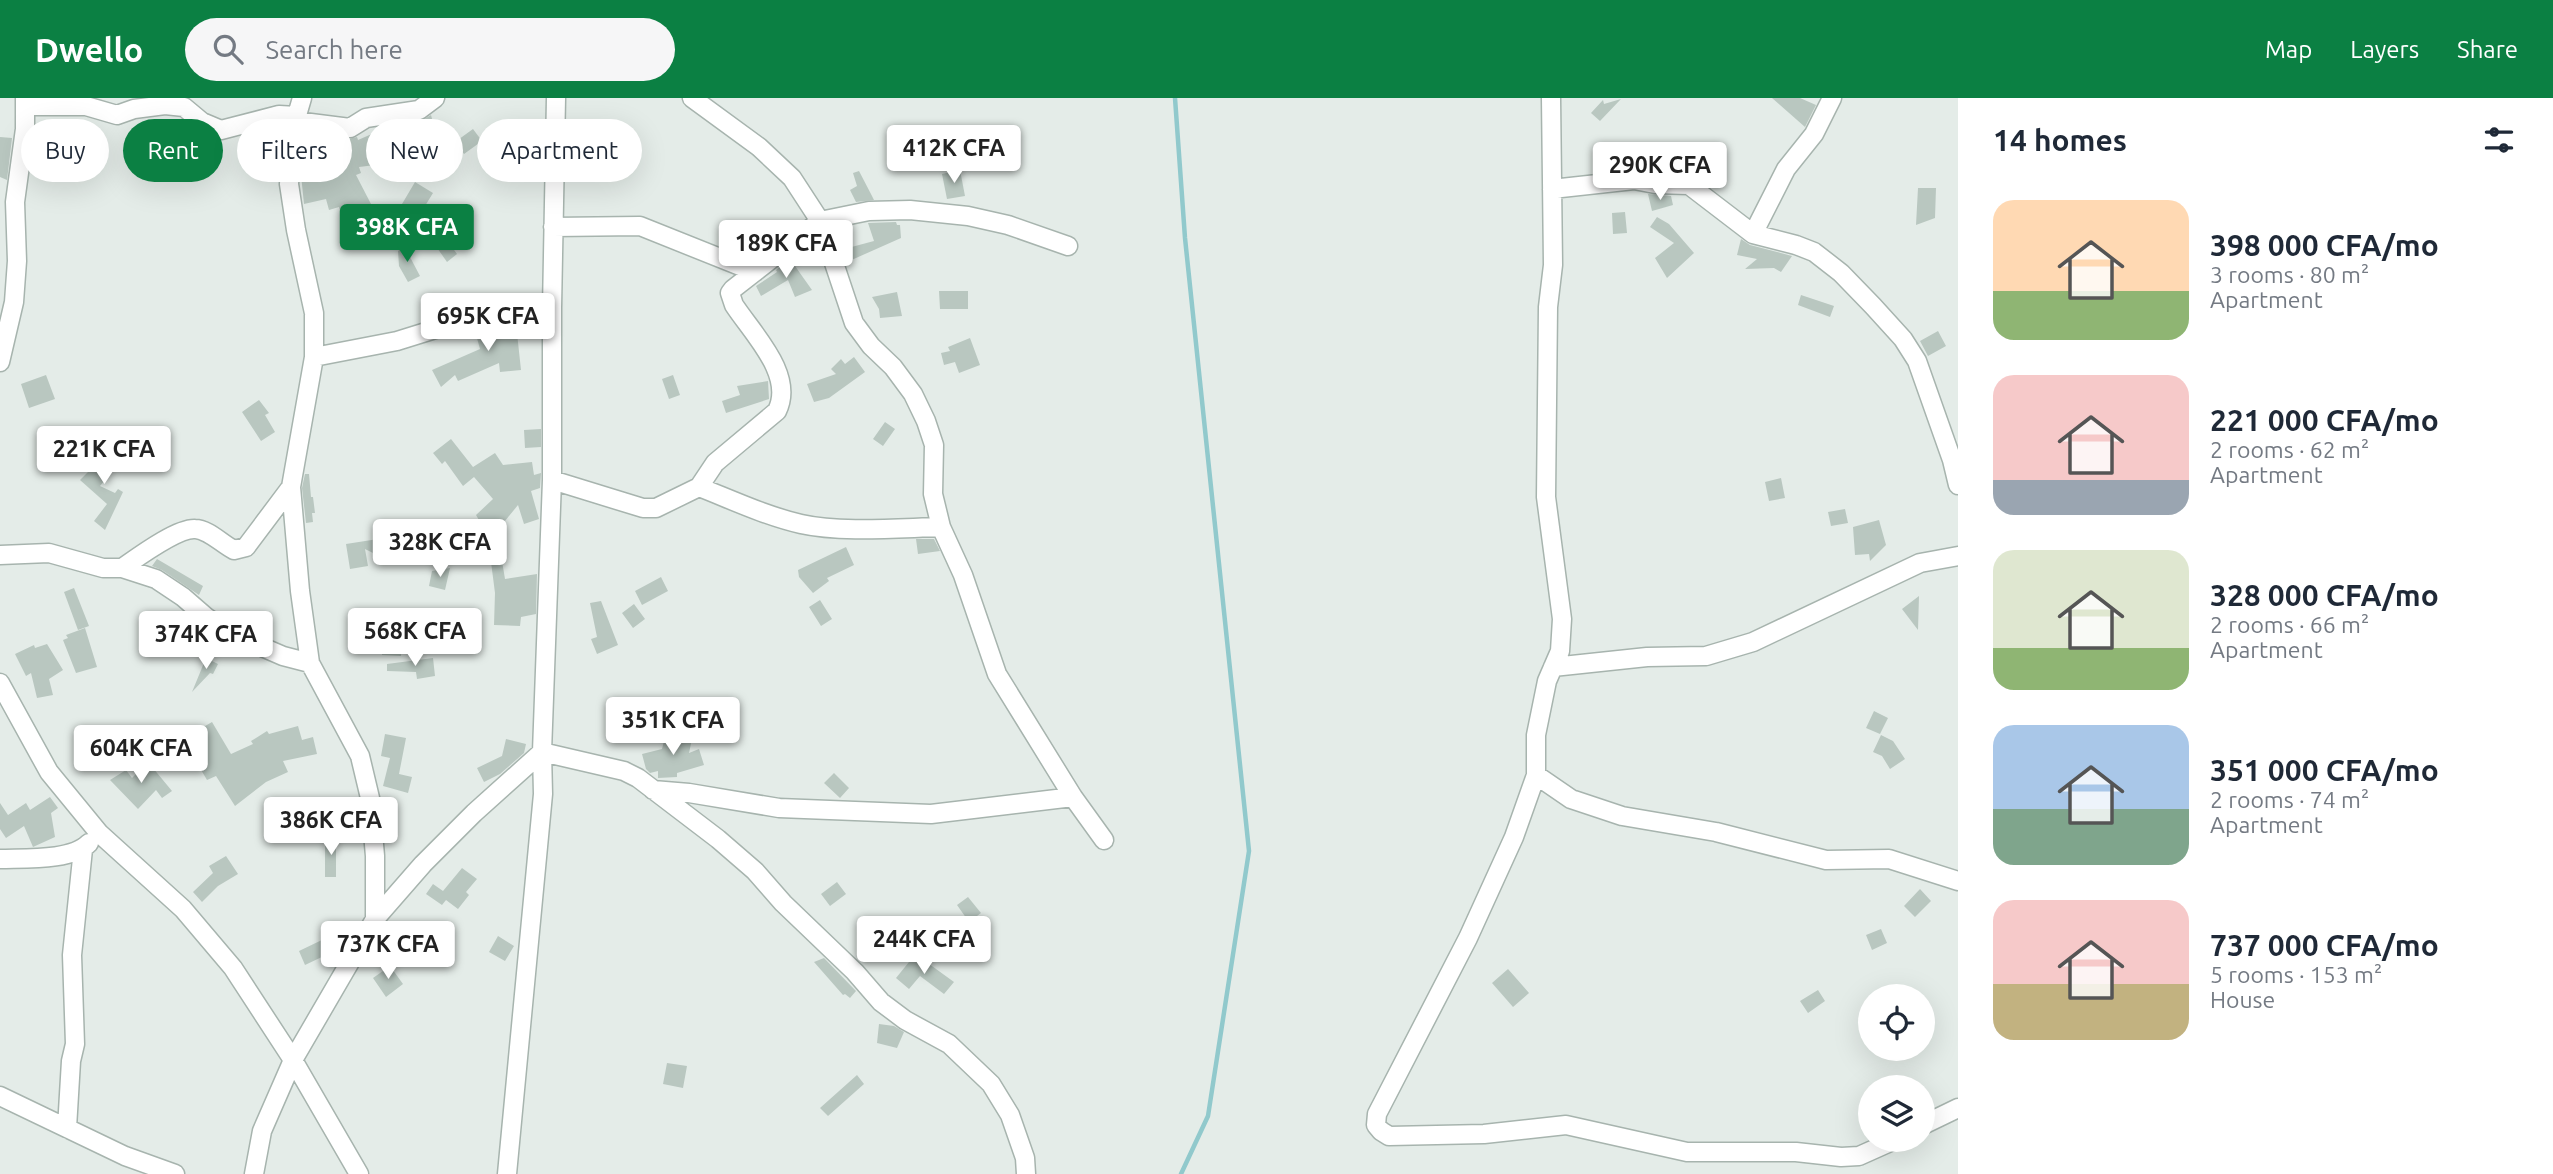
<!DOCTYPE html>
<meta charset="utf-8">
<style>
body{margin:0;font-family:Ubuntu,sans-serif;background:#f6f6f7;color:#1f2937;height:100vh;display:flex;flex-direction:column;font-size:26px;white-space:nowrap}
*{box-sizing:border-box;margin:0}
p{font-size:23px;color:#747a83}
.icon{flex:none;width:38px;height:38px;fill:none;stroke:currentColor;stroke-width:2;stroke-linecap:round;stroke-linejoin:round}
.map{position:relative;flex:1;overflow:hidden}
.sheet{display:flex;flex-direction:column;background:#fff;width:595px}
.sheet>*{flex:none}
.top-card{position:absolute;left:21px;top:21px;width:665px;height:63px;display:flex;gap:14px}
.tools{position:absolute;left:1858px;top:886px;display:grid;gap:14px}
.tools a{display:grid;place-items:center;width:77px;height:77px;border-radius:50%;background:#fff;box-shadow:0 7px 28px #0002;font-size:35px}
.price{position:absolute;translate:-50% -60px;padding:0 16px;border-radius:7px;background:#fff;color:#222;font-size:23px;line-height:46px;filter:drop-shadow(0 2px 4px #0008)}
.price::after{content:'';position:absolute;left:50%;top:42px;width:21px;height:16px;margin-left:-10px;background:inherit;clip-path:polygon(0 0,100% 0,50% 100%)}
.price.on{background:#0b8043;color:#fff}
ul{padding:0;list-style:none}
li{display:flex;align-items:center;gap:21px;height:175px;padding:0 35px}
li span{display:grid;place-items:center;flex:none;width:196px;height:140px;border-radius:21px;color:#555}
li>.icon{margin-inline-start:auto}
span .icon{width:84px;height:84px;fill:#fffc;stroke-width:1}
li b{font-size:30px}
h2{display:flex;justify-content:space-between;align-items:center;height:84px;padding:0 35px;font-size:30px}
.pill{padding:0 24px;border-radius:32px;background:#fff;box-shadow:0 7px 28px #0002;font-size:24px;line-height:63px}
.pill.on{background:#0b8043;color:#fff}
header{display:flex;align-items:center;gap:42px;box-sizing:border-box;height:98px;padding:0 35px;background:#0b8043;color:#fff}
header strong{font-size:33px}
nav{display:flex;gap:38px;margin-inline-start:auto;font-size:24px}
.search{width:490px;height:63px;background:#f6f6f7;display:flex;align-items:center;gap:18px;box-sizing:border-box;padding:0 24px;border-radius:38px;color:#747a83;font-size:26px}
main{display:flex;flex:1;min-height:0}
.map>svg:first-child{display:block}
</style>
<header>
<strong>Dwello</strong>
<div class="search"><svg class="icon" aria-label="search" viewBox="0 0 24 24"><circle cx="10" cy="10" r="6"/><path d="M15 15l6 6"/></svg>Search here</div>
<nav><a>Map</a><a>Layers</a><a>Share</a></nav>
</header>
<main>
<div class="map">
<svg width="1958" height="1076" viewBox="0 0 1958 1076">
<rect width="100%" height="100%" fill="#e4ece8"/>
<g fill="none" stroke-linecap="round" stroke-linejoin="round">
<path stroke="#91c9cc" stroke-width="4.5" d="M1175,0L1185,140L1249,753L1208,1018L1181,1076"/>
</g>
<path fill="#b9c7c0" d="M1772,0H1800L1816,7L1805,29Z
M1621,1L1600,23L1591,15L1603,2L1604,6Z
M431,17L440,51L429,54L426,45L406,51L404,44L383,50V66L359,69L361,75L356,77L371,106L342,120L339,109L329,112L326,101L304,106L301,77L318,76L321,40L344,42L357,39L358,42L381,32V29L421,23Z
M524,25L544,30L543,64L531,62L534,41L521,38Z
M473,31L482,43L464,56L455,44Z
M951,33L954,48L925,54L922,39Z
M0,39L12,40L7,82L0,79Z
M1655,60L1683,71L1691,67L1697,79L1689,76L1656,75L1638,71Z
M960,72L965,98L947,101L942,76Z
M859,73L872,98L874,102L856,104L850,92L857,88L853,75Z
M415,84L433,95L406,139L402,106Z
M1918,90H1936L1935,120L1916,127Z
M1648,96L1671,98L1673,107L1652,113Z
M1625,114L1627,135L1613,136L1612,115Z
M1657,119L1669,126L1694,155L1667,180L1655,160L1674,145L1650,129Z
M896,124L897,127H900L901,140L847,164L844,151L874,143L868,125Z
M436,127L457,156L447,164L426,134Z
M1741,141L1750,147L1792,158L1781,174L1774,170L1745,171L1757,161L1737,157Z
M409,146L410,159L420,178L408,184L399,168L398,153Z
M790,161L812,192L795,199L788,182L761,198L756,188L777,174L776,172Z
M939,193H968V211H940Z
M897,194L902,218L880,220L879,211L872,199Z
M1801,197L1834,208L1830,219L1798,207Z
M541,223V231L517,235L521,272L500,274L499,265L458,283L455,277L441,289L432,272L480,251L475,233Z
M1938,233L1946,248L1928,258L1920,243Z
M970,240L980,267L959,275L955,264L944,267L941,255L950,253L948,249Z
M854,259L865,274L829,300L814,304L807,286L836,276L831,271L841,261L845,266Z
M46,277L55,301L29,310L21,286Z
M673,277L680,297L669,301L662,281Z
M768,283L769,301L726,315L722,303L740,297L737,288Z
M259,302L269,315L265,317L275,334L261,343L242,314Z
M885,324L895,331L883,348L873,341Z
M541,331V349L525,350L524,332Z
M451,341L473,369L495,355L503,367L532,364L534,377L541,375L540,390L531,393L539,421L524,426L518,407L488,444L486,434L476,417L493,401L474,379L463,388L445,363L442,366L433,355Z
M110,352L122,362L100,388L115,395L118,391L123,394L105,432L94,423L107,406L80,382Z
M305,376H309L311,399H313L315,415H312L313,424L306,425L302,390Z
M1781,380L1785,400L1769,403L1765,384Z
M1845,411L1848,425L1831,428L1828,414Z
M1879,422L1886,447L1870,463L1869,456L1855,457L1853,429Z
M378,441L386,445L379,458L365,451L368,468L350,471L346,446Z
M916,441H934L940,453L918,456Z
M846,449L854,467L827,480L829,483L813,495L799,479L798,472Z
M157,461L203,488L199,497L162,472L152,468Z
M502,463L505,481L537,476L536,516L521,519L520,528L494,527L495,495L491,464Z
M450,470L445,492L429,488L432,473Z
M661,479L668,493L642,507L635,493Z
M74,490L89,528L78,532L64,494Z
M1919,498L1918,532L1902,511Z
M820,502L832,521L821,528L809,509Z
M601,503L618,547L597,556L591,541L597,539L590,505Z
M634,506L645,521L633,530L622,515Z
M403,517L406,541L402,542L401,558L382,557L383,541H385L383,519Z
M85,530L97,569L76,575L63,542L68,540L66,537Z
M47,546L63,572L49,581L53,597L37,600L31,575L26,578L15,556L34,547L35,550Z
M206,560L218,566L213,576L210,575L192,594Z
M433,560L435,578L417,581L416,574L387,573V566Z
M1874,613L1888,620L1880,636L1866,630Z
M212,624L231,656L253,646L251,643L267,633L269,636L298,628L302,642L313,639L317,656L283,663L288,674L266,684L235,708L216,678L207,682L183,641Z
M666,635L692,641L689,655L699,651L704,667L677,675V679L658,680V673L650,675L646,671L642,656L662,651Z
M385,636L406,640L399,676L412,679L408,695L383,688L390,660L381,658Z
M1881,637L1893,643L1905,661L1890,671L1882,658L1873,654Z
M506,641L526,646L524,655L500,676L484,684L477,670L502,658Z
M148,664L172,693L162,700L156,692L138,711L110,682L126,672L132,680Z
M834,675L849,690L840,700L824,685Z
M50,699L58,710L51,715L55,739L33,749L24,728L6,740L0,731V705L8,717L26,705L30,712Z
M325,740H336V779H325Z
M226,758L238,776L218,788L202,804L193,794L213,775L209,768Z
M462,770L477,781L466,794L469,797L458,811L446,802L442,807L426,796L433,786L443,793Z
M837,784L846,796L830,808L821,796Z
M1920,791L1931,803L1915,819L1904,808Z
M968,799L981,815L969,824L957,807Z
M922,822L933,838L914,852L899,838Z
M325,828L354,835L343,853L326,862L324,858L305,867L299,853L324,841Z
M1881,831L1887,845L1872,852L1866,837Z
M498,838L514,848L505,863L489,854Z
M824,860L856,893L850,900L845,896L843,897L814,864Z
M925,863L954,884L944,896L920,878L909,891L896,880L909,864Z
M390,868L403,886L386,899L373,880Z
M1508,871L1529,895L1513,909L1492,885Z
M1818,892L1825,903L1808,915L1800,903Z
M879,926L894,928L904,934L897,950L877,945Z
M667,965L687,968L683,990L663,986Z
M857,977L864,986L828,1018L820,1010Z"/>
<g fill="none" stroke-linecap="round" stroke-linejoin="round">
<g stroke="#a7b4ae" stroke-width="21">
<path id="minor" d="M302,0L293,31L289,86L296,132L314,215V259L291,389L300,493L310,565L360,658L370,700L375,758V821
M692,0L759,49L792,80L820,123L854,225L871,248L893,269L913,296L926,323L934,347L933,396L941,429L963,477L997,576L1073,699L1104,742
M1551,0L1553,167L1548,209L1546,399L1562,521L1560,553L1547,583L1536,637V677L1514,739L1468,840L1377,1016L1376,1027L1381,1033L1389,1038L1484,1036L1566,1027L1687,1054H1796L1841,1059L1859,1058L1897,1041
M25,8H86L117,17L134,11L165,7L184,9L202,24L221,32L279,17L297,18
M295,23L350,30L366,20L419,12L435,0
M1552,91L1634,82L1655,86L1689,87L1753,136L1796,147L1814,154L1841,175L1873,208L1903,241L1917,263L1952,362L1958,387
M553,129L640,128L755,174
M1753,136L1786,71L1814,36L1832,0
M314,259L397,243L458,224L552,210
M0,264L14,204L17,163L15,104L25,31V0
M552,382L643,410H656L699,389L715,365L777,313C795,277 753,236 734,207L730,195L733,191L820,123L869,113L910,112L968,118L1008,127L1068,148
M699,389C732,402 766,418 801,426C841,435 899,430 941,429
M0,457L49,455L103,470H122L156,481L183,499L206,519L232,536L283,558L310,565
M122,470C138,459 177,430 195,431C208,431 222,446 234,452L246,449L291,389
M1553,569L1647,559L1706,558L1753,544L1920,465L1958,458
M0,585L49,674L99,735L183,811L233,870L293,962L359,1076
M1536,677L1571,701L1622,718L1716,734L1826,762L1889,761L1958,783
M653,692L689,695L779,710L931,716L1073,699
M0,761C24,760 72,763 89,745
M0,998L125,1058L175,1076
M1923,1027L1958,1010
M67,1030L71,963L75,946L72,857L83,751
M254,1076L262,1033L293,962L375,821L423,766L474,715L542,654L624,673L638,680L718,741L755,773L783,805L855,874L881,904L905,922L949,946L991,986L1010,1017L1025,1060L1026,1076
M507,1076L543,696L542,654L552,382V210L556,0"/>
</g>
<use href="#minor" stroke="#fff" stroke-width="18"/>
</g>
</svg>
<div class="tools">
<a><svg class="icon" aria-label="locate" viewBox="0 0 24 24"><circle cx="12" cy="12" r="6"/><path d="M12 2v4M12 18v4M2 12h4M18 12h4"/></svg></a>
<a><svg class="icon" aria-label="layers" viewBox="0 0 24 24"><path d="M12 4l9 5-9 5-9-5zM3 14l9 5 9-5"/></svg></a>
</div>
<b class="price" style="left:954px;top:87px">412K CFA</b>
<b class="price" style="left:1660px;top:104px">290K CFA</b>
<b class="price on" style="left:407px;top:166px">398K CFA</b>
<b class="price" style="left:786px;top:182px">189K CFA</b>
<b class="price" style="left:488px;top:255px">695K CFA</b>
<b class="price" style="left:104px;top:388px">221K CFA</b>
<b class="price" style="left:440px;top:481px">328K CFA</b>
<b class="price" style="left:415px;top:570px">568K CFA</b>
<b class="price" style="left:206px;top:573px">374K CFA</b>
<b class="price" style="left:673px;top:659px">351K CFA</b>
<b class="price" style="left:141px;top:687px">604K CFA</b>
<b class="price" style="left:331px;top:759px">386K CFA</b>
<b class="price" style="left:924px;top:878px">244K CFA</b>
<b class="price" style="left:388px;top:883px">737K CFA</b>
<div class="top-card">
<a class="pill">Buy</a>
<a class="pill on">Rent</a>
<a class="pill">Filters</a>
<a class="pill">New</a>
<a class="pill">Apartment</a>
</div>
</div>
<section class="sheet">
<h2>14 homes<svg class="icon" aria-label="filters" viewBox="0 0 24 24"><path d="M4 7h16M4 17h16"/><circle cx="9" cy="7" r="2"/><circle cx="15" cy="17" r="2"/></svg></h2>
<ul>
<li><span style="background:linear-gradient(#ffd9b3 65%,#8fb573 0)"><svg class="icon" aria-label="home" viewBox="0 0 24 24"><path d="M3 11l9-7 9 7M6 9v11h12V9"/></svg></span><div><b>398 000 CFA/mo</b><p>3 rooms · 80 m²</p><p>Apartment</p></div></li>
<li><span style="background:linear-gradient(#f6c9c9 75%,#9aa5b1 0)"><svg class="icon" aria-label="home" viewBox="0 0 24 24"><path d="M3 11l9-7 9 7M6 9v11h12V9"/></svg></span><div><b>221 000 CFA/mo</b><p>2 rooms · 62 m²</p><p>Apartment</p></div></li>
<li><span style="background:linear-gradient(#dfe7d0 70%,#8fb573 0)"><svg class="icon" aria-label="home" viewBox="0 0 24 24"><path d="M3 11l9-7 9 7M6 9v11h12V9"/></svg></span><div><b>328 000 CFA/mo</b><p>2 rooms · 66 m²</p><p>Apartment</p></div></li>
<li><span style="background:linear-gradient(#a9c7e8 60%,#7fa58c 0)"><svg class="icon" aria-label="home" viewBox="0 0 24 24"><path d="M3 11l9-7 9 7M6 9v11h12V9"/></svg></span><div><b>351 000 CFA/mo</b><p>2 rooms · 74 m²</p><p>Apartment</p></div></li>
<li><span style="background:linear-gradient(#f6c9c9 60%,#c2b280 0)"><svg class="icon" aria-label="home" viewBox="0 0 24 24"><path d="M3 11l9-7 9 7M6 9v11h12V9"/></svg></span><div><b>737 000 CFA/mo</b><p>5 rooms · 153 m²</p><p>House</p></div></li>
</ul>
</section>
</main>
